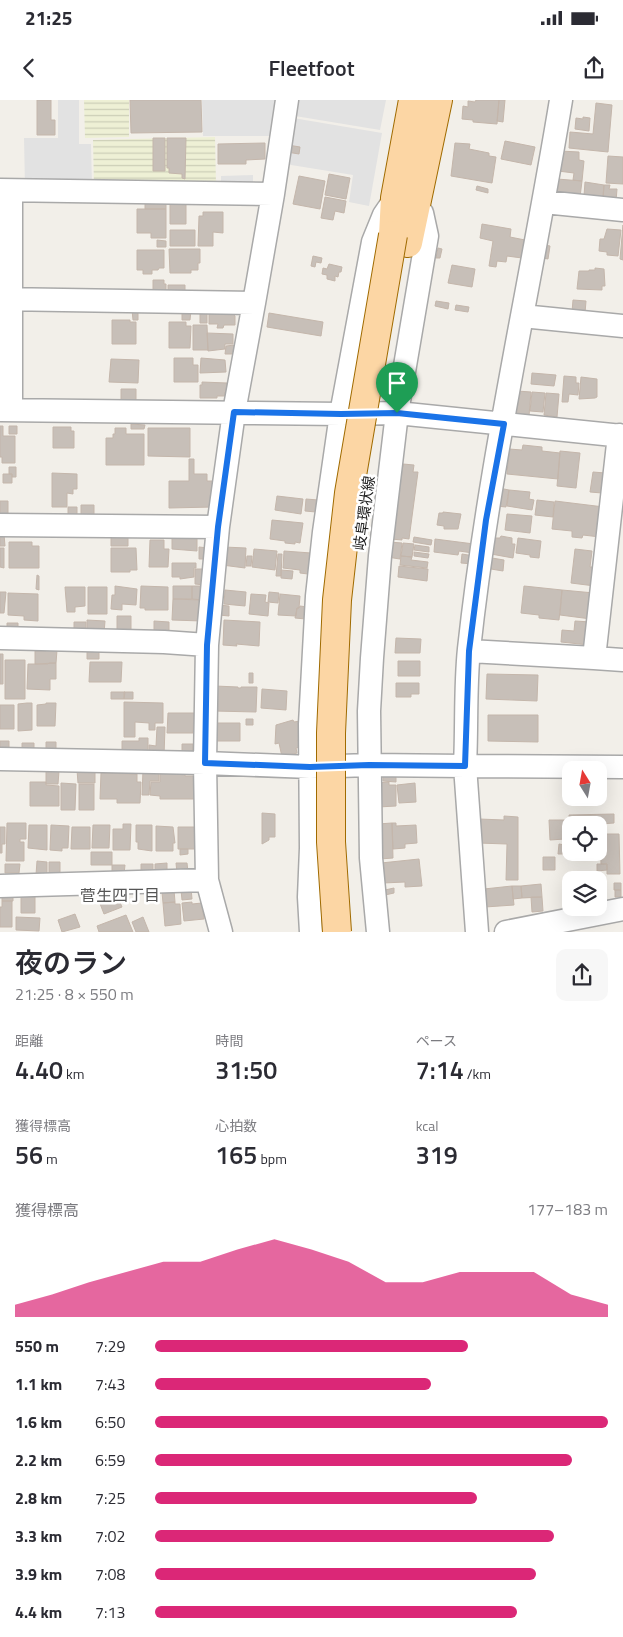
<!DOCTYPE html>
<html lang="ja">
<meta charset="utf-8">
<style>
body{margin:0;font-family:"Titillium Web","Noto Sans JP",sans-serif;background:#f7f7f7;color:#2b2b33;height:100vh;display:flex;flex-direction:column;font-size:19px;white-space:nowrap}
*{box-sizing:border-box;margin:0}
p{font-size:16px;color:#7c7c81}
.icon{flex:none;width:28px;height:28px;fill:none;stroke:currentColor;stroke-width:2;stroke-linecap:round;stroke-linejoin:round}
.map{position:relative;height:832px;overflow:hidden}
.side{display:flex;flex-direction:column;background:#fff;flex:1}
.side>*{flex:none}
.needle{width:32px;rotate:349deg}
.controls{position:absolute;left:562px;top:661px;display:grid;gap:10px}
.controls a{display:grid;place-items:center;width:45px;height:45px;border-radius:10px;background:#fff;box-shadow:0 5px 20px #0002;font-size:25px}
.pin{position:absolute;display:grid;place-items:center;width:42px;height:42px;color:#fff;margin:-51px -21px;border-radius:50% 50% 50% 0;rotate:-45deg;box-shadow:0 0 5px #0007}
.pin .icon{rotate:45deg}
.round{display:grid;place-items:center;flex:none;width:52px;height:52px;border-radius:10px;background:#f7f7f7}
.overview{display:flex;align-items:center;justify-content:space-between;height:85px;padding:0 15px}
h1{font-size:28px;font-weight:600;line-height:38px}
.stats{display:grid;grid-template-columns:repeat(3,1fr);gap:8px;height:85px;padding:5px 15px}
.stats div{display:grid;align-content:center}
.stats b{font-size:25px;font-weight:600}
.stats small{font-size:14px;font-weight:400}
.stats p{font-size:14px}
.chart{height:140px;padding:10px 15px}
.chart p{display:flex;justify-content:space-between}
.chart svg{width:100%;height:90px;margin-top:5px;fill:#db2777;opacity:.7}
ul{padding:0 15px;list-style:none;font-size:16px}
li{display:grid;grid-template-columns:80px 60px 1fr;align-items:center;height:38px}
li i{height:12px;border-radius:6px;background:#db2777}
.status{display:flex;justify-content:space-between;align-items:center;height:35px;padding:0 25px;background:#fff;direction:ltr}
.status svg{height:14px;fill:currentColor}
header{display:flex;justify-content:space-between;align-items:center;height:65px;padding:0 15px;background:#fff;font-size:22px;font-weight:600}
.map>svg:first-child{display:block}
</style>
<div class="status"><b>21:25</b><svg viewBox="0 0 49 12"><path d="M0 12V9h3v3zM5 12V6h3v6zM10 12V3h3v9zM15 12V0h3v12zM26 1h20v11H26zM47 4h2v5h-2z"/></svg></div>
<header><svg class="icon" aria-label="back" viewBox="0 0 24 24"><path d="M15 5l-7 7 7 7"/></svg>Fleetfoot<svg class="icon" aria-label="share" viewBox="0 0 24 24"><path d="M12 15V3M7 8l5-5 5 5M5 13v7h14v-7"/></svg></header>
<div class="map">
<svg width="623" height="832" viewBox="0 0 623 832">
<defs>
<pattern id="farmland-rules" width="6" height="5" patternUnits="userSpaceOnUse" patternTransform="scale(1.25)"><rect width="6" height="5" fill="#eef0d5"/><path d="M0 2.5h6" fill="none" stroke="#ccceb7"/></pattern>
</defs>
<rect width="100%" height="100%" fill="#f2efe9"/>
<path fill="url(#farmland-rules)" d="M84,0h45v37l-44,1z
M215,37l1,48 -122,2 -1,-47z"/>
<path fill="#e2e2e2" d="M58,0h21v44h12l1,42 -67,1 -1,-49h34z
M202,0h80l-6,36h-73z
M296,0h90l-6,30 -85,-14z
M293,18l89,15 -13,73 -20,-4 4,-27 -68,-11z
M253,75v12l-32,1v-12z"/>
<path fill="#c7bfb8" stroke="#c4b6ab" d="M37,0h14v20h4v15h-18z
M130,0h71l1,32 -71,1z
M476,0h23l-2,24 -24,-2v-2l-11,-1 1,-13 5,1v-6l7,1z
M499,0h6l-2,22 -6,-1z
M596,3l16,2 -4,47 -39,-4 1,-16 23,2z
M583,17l7,1 -1,13 -14,-2 1,-11 7,1z
M153,38h12v33h-12z
M167,38h19l-1,41 -3,-1v-4l-13,-1v-5h-2z
M505,41l30,6 -4,18 -30,-6z
M265,43v16l-19,1v4h-28v-20z
M455,43l15,1 -1,5 20,4v3l7,1 -4,26 -41,-7z
M288,45l12,2 -1,7 -12,-2z
M560,51l19,1v8l5,1 -2,20 -9,-1 1,-7 -16,-2z
M608,56l15,1v27l-17,-1z
M329,74l21,4 -4,21 -21,-4z
M299,76l26,5 -5,28 -27,-5z
M557,79l25,2 -2,16 -25,-2z
M585,82l19,3 -1,12 -19,-1z
M604,85h6l-1,4h8l-1,12 -13,-2z
M477,86l11,3v4l-12,-3z
M325,97l21,4 -2,12 -9,-2 -2,9 -12,-2z
M145,99h21v10h-21z
M170,103h16v21h-16z
M137,109h29v29h-15v-5h-14z
M203,112h20v21l-10,-1v14h-15l1,-30h4z
M482,124l29,5 -1,8 15,3 -3,18 -15,-2 -1,6 -9,-1 -1,6 -7,-1 4,-25 -13,-3z
M623,125v35l-3,-1z
M607,129l14,1 -3,26 -11,-1v-3l-8,-1 1,-12h4z
M170,130h25v16h-25z
M157,140l9,1v6h-9z
M545,145l5,1 -2,13 -5,-1z
M438,148l4,1 -2,9h-4z
M169,149h31v14h-2v7h-7v3h-21z
M137,150h27v18h-5l-1,2h-6v4h-9v-4h-6z
M313,156l9,2 -1,5 -5,-1 -1,5 -4,-1z
M329,164l13,3 -1,5h-2l-1,5 -3,-1v5l-8,-2v-4l-5,-1 1,-6 4,1z
M452,165l23,4 -3,18 -24,-4z
M595,168l9,1 1,17h-3v4l-25,-1 2,-18h10v-1h6z
M153,180h11v4h2v10l-13,-1z
M168,185h17v9h-17z
M573,200l13,1 -1,12 -13,-1z
M436,201l13,2 -1,6 -13,-3z
M456,205l13,2 -1,5 -13,-2z
M132,210h6v10h-5z
M182,210h9l-1,10h-8z
M209,210l22,1 4,5v9h-11l-1,3h-6l1,-4h-9z
M200,211h7v12h-7z
M269,213l54,9 -2,14 -54,-9z
M112,220h18v2h6v22h-24z
M169,222h17v4h5l-1,22h-21z
M193,225h14l1,25h-15z
M207,233l26,1v10h-8v5l-17,2z
M235,245v9h-10l1,-8z
M174,258h19v7h5v17h-24z
M201,258l24,2 1,12 -26,1z
M111,259l28,1 -1,23 -29,-1z
M532,273l24,2 -2,11 -23,-2z
M564,276l12,1v6h3l-1,12 -9,-1 -1,8h-6z
M581,277l16,2v18l-2,1 -16,1z
M202,282l25,1v9h-2v4h-8v2h-17v-13h2z
M121,289h15v13h-15z
M517,291l14,1 -2,24h-14z
M532,292l13,1 -2,19 -13,-1z
M546,293l13,1 -2,23 -13,-2z
M131,324l14,1 -1,4h-13z
M0,326h3v10h12v27h-13v-6h-2z
M9,326h8v8h-8z
M53,327h18v4h3v17h-21z
M115,328h11v6h18v31h-38v-27h7v-4h2z
M148,328h42v29l-42,-1z
M523,345l19,2v4l18,2 -2,26 -51,-5 2,-25 13,1z
M560,351l20,2 -4,35 -19,-2z
M189,359h5v15h13v7h6v26l-44,1v-27h20z
M403,364l11,1 -1,7h5l-9,67 -7,-1v2l-11,-1 10,-72h2z
M9,367h7v10h-4v-3h-3z
M593,372l12,1 -3,20 -12,-1z
M52,373l25,1v15h-4v5l-6,-1v14h-15z
M3,374h9v9h-9z
M499,388l10,2 -3,17 -10,-1z
M509,390l21,2 -1,7 5,1 -2,10 -25,-4z
M277,396l26,3 -2,15 -26,-4z
M306,399l12,1 -2,12 -11,-1z
M537,400l17,2 -1,15 -18,-2z
M0,401h8v15h-8z
M555,401l49,6 -4,30 -17,-2 -1,3 -10,-1v-6l-20,-2z
M81,405h13v13h-13z
M68,407h9v10h-9z
M443,412l18,2 -3,15h-14v-3l-7,-1 2,-12h4z
M507,414l25,2 -2,17 -25,-3z
M272,420l31,3 -3,20 -5,-1v2l-10,-1v-2l-15,-2z
M0,434h4l1,12h-5z
M111,434l17,1v11h-17z
M501,436l11,2v6h3l-2,14 -22,-4 3,-16h6z
M172,437h25v14l-25,-2z
M414,437l18,3 -1,5 -18,-3z
M518,438l23,3 -2,17 -9,-1v-2l-14,-2z
M435,439l39,5 -1,9 -14,-2 -1,4 -24,-3z
M150,440h14v9h5l-1,18h-19z
M9,442h23v4h7v22h-30z
M389,442l13,1 -2,16 -13,-2z
M403,443l11,1 -2,13 -11,-1z
M415,445l14,2v5l-15,-2z
M199,447l9,1 -1,11h-8z
M224,447l22,1 -1,20 -23,-3z
M0,448h4v20l-4,-1z
M111,448h25l1,22h-7v2h-19z
M254,449l23,2 -2,19 -23,-3z
M575,449l17,2 -2,16h7l-2,19 -24,-3z
M284,451l27,2 -3,21 -8,-1v-3l-17,-2z
M414,452l15,2 -1,4 -14,-2z
M278,454h4l-1,22h-5z
M462,454l12,2 -1,8 -12,-1z
M247,456h5l-1,10h-5z
M401,456l11,1 -1,3 17,2 -1,6 -27,-3z
M492,458l12,2 -1,11 -12,-2z
M172,463h24v5h-2v9l-14,2v-2h-8z
M399,466l29,3 -1,12 -29,-4z
M195,469h10v16l-10,-1z
M281,470l12,1 -1,8 -11,-1z
M37,475l2,1v14l-3,-1z
M115,486l22,3 -1,16 -14,-1v6l-11,-1 1,-14h3z
M141,486l27,1v23h-23v-2h-5z
M173,486h19v13h-19z
M192,486h11v14l-11,-1z
M524,486l38,4 -3,30 -20,-2v-3l-18,-2z
M65,487h20v19l-10,1v5h-8z
M88,487h19v27h-19z
M225,490l21,2 -1,14 -21,-2z
M562,490l32,3 -3,26 -31,-4z
M0,492h6l-2,21h-4z
M269,492l10,1 -1,10 -10,-1z
M8,493l30,1v27l-14,-1v-4l-16,-1z
M251,494l15,1 -1,7 4,1 -1,13 -19,-2z
M280,494l20,2 -1,12h-2l-1,8 -18,-1z
M173,499l29,1v21l-30,-1z
M219,505l10,1v10l-10,-1z
M300,506l7,1 -1,12 -11,-1 2,-10h2z
M117,516h14v14h-14z
M87,520l18,1 -1,12h-17z
M224,520l36,2 -1,24 -23,-2 1,2 -14,-1z
M154,521l15,1v11h-15z
M575,521l16,1 -2,23 -28,-3 1,-12 12,1z
M74,522h12v11h-12z
M7,523h11v10h-11z
M396,538l25,1 -1,14h-25z
M87,548h12v11h-12z
M46,550h11l-1,13 -21,1v-13h11z
M0,554h3v30h-3z
M5,560h20v39h-20z
M398,561h22v15h-22z
M90,562h32l-1,20h-32z
M49,563h7v16h-6v11l-23,-1 1,-25h20z
M249,573h4v10h-4z
M487,574l51,1 -1,26 -51,-2z
M396,583h23v11h-8v3h-15z
M215,586l23,1v1h3v-1h16l-1,25 -42,-1z
M262,589l25,2 -1,19 -25,-2z
M111,592h14l-1,7h-13z
M124,592h9v7h-9z
M124,602l39,1v20h-8v7h-6v-7l-14,-1v15h-11z
M27,603h5v27l-14,1v-27z
M46,603h10l-1,23h-18v-21l9,-1z
M0,605h14v24h-14z
M168,613h26l-1,20h-26z
M488,615h50v27l-50,-1z
M246,619h7v6h-7z
M293,620l1,2 6,-1v18l-2,1 2,7 -4,1 1,5 -15,4 -3,-14 -4,1 1,-19z
M216,623h24v18h-24z
M157,627h8l-1,29h-15v-11l7,1z
M139,638h9v18l-26,-1v-14h17z
M0,641h9v12h-9z
M46,642h10v11h-10z
M22,643h12v10h-12z
M182,644h11v12l-11,-1z
M77,670h18v13h-17z
M143,670l16,1v10h-9l-1,14h-7z
M160,670h25v6h10l-1,23h-34v-3l-10,-1 1,-13h9z
M46,671h13l-1,13h-12z
M383,672l13,1v9l-13,-1z
M101,673l36,1v8h4l-1,21h-23v-4h-17z
M30,682h16v3l13,1v20h-29z
M389,682v3h7v21l-18,1 -1,-24z
M61,683l15,1 -1,26h-14z
M415,683l1,19 -17,1 -2,-18z
M79,684h15v26h-15z
M262,713l13,1v23h-6v3l-7,4z
M614,714v9l-14,1v18h-1v-17h-28v14h-1l-1,-24z
M504,716l14,1v63h-12l1,-36 -29,-1 1,-24 25,1z
M549,720h16v19l-15,1z
M7,723h19v16h-6v3h4v19h-18z
M392,723h4v3l20,-1 1,18 -12,1v4l-12,1z
M392,723l1,35 -13,1 -2,-35z
M123,724h8l-1,26h-17v-21h10z
M29,725h18v25l-19,-2z
M51,725l18,1 -1,22h-6v3l-12,-1z
M93,725h17l-1,23h-17z
M136,725h16v26l-14,-2v-7h-2z
M156,726l17,1 2,16h-2v8h-17z
M0,727h5v17h-3v9h-2z
M72,727h18v22h-19z
M178,727h18v22h-18z
M600,734h19l1,40h-13v-10h-6z
M559,744l6,1 -2,9h-5z
M180,749h8v5l-8,1z
M91,752h21v13h-21z
M543,757h12v13h-12z
M419,759l3,27 -17,1v-5l-22,1 -2,-20z
M37,761l10,1v13h-11z
M49,762h11v13h-11z
M167,763v10h-12v-9z
M176,763h11l1,9 -11,1z
M5,764h15l-1,9h-14z
M141,764h12v9h-12z
M597,764h10v6l-10,1z
M112,765h13l-1,9h-12z
M614,783h7v7h-7z
M541,784l1,13 -20,1 -1,-12z
M512,786h9l1,12 -9,1z
M512,786l2,19 -29,2 -1,-18z
M191,788l1,11 -10,1 -1,-10z
M394,788v5l-9,2v-5z
M2,790h11v11h-11z
M174,790l1,12 -12,1 -1,-11z
M615,790h6v7h-6z
M21,791h14v22h-14z
M116,793l6,14 -18,7 -5,-13z
M531,797h11l1,14 -11,1z
M2,801h10v26h-12v-20h2z
M175,802v2h5l1,20 -16,2 -2,-23z
M192,802v2l10,-1 2,16 -20,2 -2,-18z
M75,814l5,13 -18,5 -4,-12z
M126,815l7,17h-34l-2,-6z
M16,817l24,1 -1,13 -23,-1z
M143,817l6,15h-13l-4,-10z"/>
<g fill="none" stroke-linecap="round" stroke-linejoin="round">
<g stroke="#a9a9a9" stroke-width="25">
<path id="minor" d="M561,0c-30,183 -72,364 -92,549 -4,38 -2,78 -4,117l158,1
M0,90l273,4
M544,102l79,8
M0,199l254,4 19,-109 14,-94
M522,216l101,10
M0,310l341,4 56,-1 226,23
M11,310v-219
M619,335l-25,223 29,2
M0,425l218,2 -11,118 -2,118 105,4 59,-2 96,1 12,166
M218,427l16,-115 20,-109
M0,538l164,4 43,3
M469,551l125,7
M0,659l205,4 2,117 14,52
M0,786l207,-6
M311,832l-2,-35 2,-49 -1,-124 7,-128 7,-64 17,-118 32,-172 11,-27 11,-16
M378,832l-7,-74 -2,-147 3,-53 8,-102 17,-143 30,-177 -5,-23 -6,-5
M506,832l117,-23"/>
</g>
<g stroke="#a06b00" stroke-width="30">
<path id="major" d="M393,135l2,-37 18,-98
M408,143l30,-143"/>
</g>
<use href="#minor" stroke="#fff" stroke-width="22"/>
<use href="#major" stroke="#fcd6a4" stroke-width="28"/>
<g stroke="#a06b00" stroke-width="30" stroke-linecap="butt">
<path id="major-bridge" d="M337,832l-6,-90v-109l6,-133 12,-107 44,-258"/>
</g>
<use href="#major-bridge" stroke="#fcd6a4" stroke-width="28"/>
</g>
<g fill="none" stroke-linecap="round" stroke-linejoin="round">
<g stroke="#fff" stroke-width="10">
<path id="route" d="M234,312l107,2 56,-1 107,11 -18,96 -17,131 -4,115 -96,-1 -59,2 -105,-4 2,-118 11,-118z"/>
</g>
<use href="#route" stroke="#1a73e8" stroke-width="6"/>
</g>
<g text-anchor="middle" dominant-baseline="central" stroke-width="5" stroke-linejoin="round" paint-order="stroke">
<g font-size="15" fill="#222" stroke="#fff">
<text transform="translate(364 413) rotate(-82)">岐阜環状線</text>
</g>
<g font-size="16" fill="#555" stroke="#fff">
<text x="120" y="795">菅生四丁目</text>
</g>
</g>
</svg>
<div class="controls">
<a><svg class="needle" viewBox="-14 -14 28 28"><path d="M0-13l5 13h-10z" fill="#e53935"/><path d="M0 13l5-13h-10z" fill="#7c7c81"/></svg></a>
<a><svg class="icon" aria-label="locate" viewBox="0 0 24 24"><circle cx="12" cy="12" r="6"/><path d="M12 2v4M12 18v4M2 12h4M18 12h4"/></svg></a>
<a><svg class="icon" aria-label="layers" viewBox="0 0 24 24"><path d="M12 4l9 5-9 5-9-5zM3 14l9 5 9-5"/></svg></a>
</div>
<div class="pin" style="left:397px;top:313px;background:#1e9e55"><svg class="icon" aria-label="arrive" viewBox="0 0 24 24"><path d="M6 21V4h12l-3 4 3 4H6"/></svg></div>
</div>
<section class="side">
<div class="overview"><div><h1>夜のラン</h1><p>21:25 · 8 × 550 m</p></div><a class="round"><svg class="icon" aria-label="share" viewBox="0 0 24 24"><path d="M12 15V3M7 8l5-5 5 5M5 13v7h14v-7"/></svg></a></div>
<div class="stats">
<div><p>距離</p><b>4.40<small> km</small></b></div>
<div><p>時間</p><b>31:50</b></div>
<div><p>ペース</p><b>7:14<small> /km</small></b></div>
</div>
<div class="stats">
<div><p>獲得標高</p><b>56<small> m</small></b></div>
<div><p>心拍数</p><b>165<small> bpm</small></b></div>
<div><p>kcal</p><b>319</b></div>
</div>
<div class="chart"><p><span>獲得標高</span>177–183 m</p>
<svg viewBox="0 0 160 44" preserveAspectRatio="none"><path d="M0 44V38L10 33L20 27L30 22L40 17L50 17L60 11L70 6L80 11L90 17L100 27L110 27L120 22L130 22L140 22L150 33L160 38V44z"/></svg>
</div>
<ul>
<li><b>550 m</b>7:29<i style="width:69%"></i></li>
<li><b>1.1 km</b>7:43<i style="width:61%"></i></li>
<li><b>1.6 km</b>6:50<i style="width:100%"></i></li>
<li><b>2.2 km</b>6:59<i style="width:92%"></i></li>
<li><b>2.8 km</b>7:25<i style="width:71%"></i></li>
<li><b>3.3 km</b>7:02<i style="width:88%"></i></li>
<li><b>3.9 km</b>7:08<i style="width:84%"></i></li>
<li><b>4.4 km</b>7:13<i style="width:80%"></i></li>
</ul>
</section>
